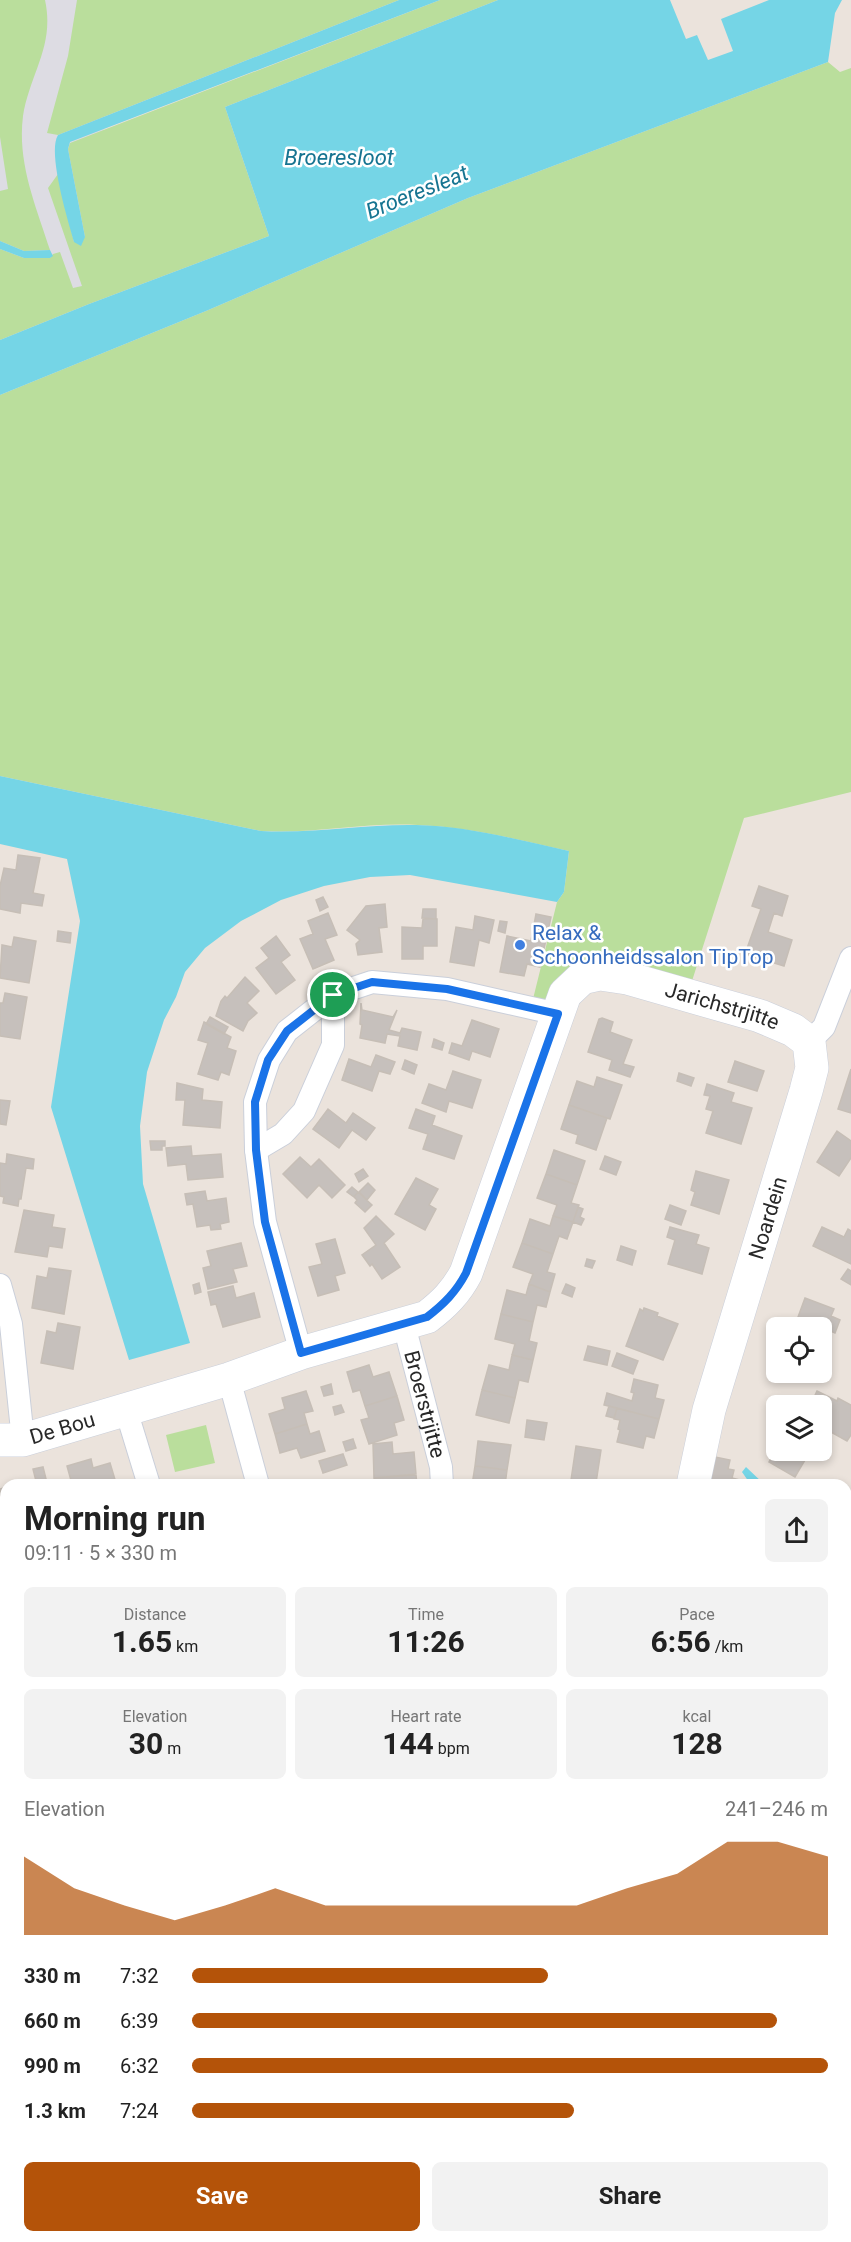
<!DOCTYPE html>
<meta charset="utf-8">
<style>
body{margin:0;font-family:Roboto,sans-serif;background:#f2f2f2;color:#222;height:100vh;display:flex;flex-direction:column;font-size:22px;white-space:nowrap}
*{box-sizing:border-box;margin:0}
p{font-size:20px;color:#767676}
.icon{flex:none;width:33px;height:33px;fill:none;stroke:currentColor;stroke-width:2;stroke-linecap:round;stroke-linejoin:round}
.map{position:relative;flex:1;overflow:hidden}
.drawer{position:absolute;left:0px;top:1479px;width:852px;height:764px;display:flex;flex-direction:column;background:#fff;border-radius:18px 18px 0 0;box-shadow:0 3px 9px #0003}
.drawer>*{flex:none}
.fabs{position:absolute;left:766px;top:1317px;display:grid;gap:12px}
.fabs a{display:grid;place-items:center;width:66px;height:66px;border-radius:9px;background:#fff;box-shadow:0 3px 9px #0003;font-size:30px}
.pin{position:absolute;display:grid;place-items:center;width:51px;height:51px;color:#fff;margin:-26px;border:3px solid #fff;border-radius:50%;box-shadow:0 2px 6px #0007}
.round{display:grid;place-items:center;flex:none;width:63px;height:63px;border-radius:9px;background:#f2f2f2}
.head{display:flex;align-items:center;justify-content:space-between;height:102px;padding:0 24px}
h1{font-size:33px;font-weight:700;line-height:45px}
.stats{display:grid;grid-template-columns:repeat(3,1fr);gap:9px;height:102px;padding:6px 24px}
.stats div{display:grid;align-content:center;border-radius:9px;background:#f2f2f2;text-align:center}
.stats b{font-size:30px;font-weight:700}
.stats small{font-size:16px;font-weight:400}
.stats p{font-size:16px}
.chart{height:168px;padding:12px 24px}
.chart p{display:flex;justify-content:space-between}
.chart svg{width:100%;height:108px;margin-top:6px;fill:#b45309;opacity:.7}
.action{display:flex;gap:12px;margin-top:auto;padding:12px 24px}
.action a{flex:1;height:69px;border-radius:9px;background:#b45309;color:#fff;font-size:24px;font-weight:700;line-height:69px;text-align:center}
.action a+a{background:#f2f2f2;color:#222}
ul{padding:0 24px;list-style:none;font-size:20px}
li{display:grid;grid-template-columns:96px 72px 1fr;align-items:center;height:45px}
li i{height:15px;border-radius:8px;background:#b45309}
.map>svg:first-child{display:block}
</style>
<div class="map">
<svg width="851" height="2242" viewBox="0 0 851 2242">
<rect width="100%" height="100%" fill="#ebe3dc"/>
<path fill="#dddce3" d="M0,0h103l2,277 -35,17 -70,-21z"/>
<path fill="#bade9c" d="M0,0h45c10,46 -15,73 -22,116 -6,47 13,90 27,134l-26,1 -24,-10v-50l8,-2 -8,-52z
M77,0h322l-341,135 -11,-2 21,-77z
M440,0h58l-273,107 44,129 -180,68 -89,36v-91l24,9h26l3,-4 7,-2 13,36 9,-2 -34,-98 10,-14 16,68 11,-5 -17,-88 2,-6z
M828,62l12,10 11,-4v724l-107,26 -52,163 -71,-21 -14,-2 -14,2 -47,39h-13l24,-97 7,-10 5,-41c-49,-11 -100,-24 -151,-26 -52,-3 -104,9 -157,6l-261,-55v-381l206,-84 262,-113z
M206,1425l9,38 -40,9 -9,-37z
M478,2236l3,6h-117l-2,-5z"/>
<path fill="#75d5e6" d="M399,0h41l-370,142 -2,7 17,88 -4,9 -7,-4c-6,-21 -27,-90 -16,-107z
M498,0h172l16,39 11,-4 11,25 25,-9 -12,-32 48,-19h73l-7,13 -7,49 -360,136 -262,113 -206,84v-55l89,-36 180,-68 -44,-129z
M0,241l24,10 26,-1 3,6 -3,2h-26l-24,-9z
M0,776l261,55c52,3 103,-7 155,-6 52,1 103,15 153,26l-5,41 -7,10 -147,-27 -40,2 -46,9 -43,14 -40,21 -36,27 -20,24 -9,25 -12,23 -17,52 -7,54 3,58 47,159 -61,17 -78,-253 29,-186 -13,-62 -67,-15z
M746,1467l19,18h-14l-9,-13z
M846,1516h5v80l-2,-37 -3,-1z
M107,2237v-1l85,1 -19,5h-65z"/>
<path fill="#c6c0bc" stroke="#c6beb6" stroke-width="1.5" d="M18,855l22,3 -7,35 11,2 -2,11 -21,-3 -1,10 -20,-4v-23l4,-18 12,2z
M759,886l29,10 -6,20 -8,-3 -6,19 24,8 -8,26 -39,-12 16,-45 -9,-3z
M323,897l5,10 -8,4 -4,-11z
M385,904l2,23 -8,1 3,24 -24,3 -2,-11 4,-4 -13,-10 19,-24z
M423,909h13v10l-14,-1z
M328,913l9,22 -12,4 9,21 -21,9 -13,-30 13,-5 -5,-13z
M536,914l15,3 -11,50 -13,-3 -3,12 -24,-4 7,-36 24,5z
M475,916l19,4 -5,23 -10,-3 -5,26 -24,-4 6,-35 17,3z
M423,919h14v27h-14v13h-21v-32l20,1z
M500,921l7,1 -2,11 -7,-2z
M58,931l13,2 -1,10 -13,-2z
M276,936l14,19 -9,7 14,18 -19,14 -20,-26 13,-10 -8,-10z
M14,937l22,4 -7,42 -29,-5 2,-33 10,2z
M245,977l14,14 -12,12 10,10 -9,8 -5,10 -27,-15 5,-15 4,-5 2,2z
M5,993l22,4 -7,42 -20,-3v-33h3z
M361,1003l1,7 31,7 4,-7 -8,20 11,3 2,-5 19,4 -4,18 -19,-4 2,-10 -13,-2 -2,9 -25,-5 2,-13 -2,-1z
M210,1017l18,10 -4,7 -18,-10z
M602,1018l11,4 -3,10 22,8 -9,24 11,3 -4,10 -21,-7 3,-10 -24,-8 11,-33z
M472,1020l27,9 -9,28 -18,-6 -3,9 -20,-7 3,-10 10,3z
M204,1022l27,15 -4,11 9,3 -7,24 -8,-3 -3,8 -20,-6 10,-31 -10,-3z
M434,1039l10,4 -2,7 -10,-3z
M376,1055l19,7 -5,12 -11,-3 -7,20 -30,-11 7,-21 22,8z
M405,1060l12,5 -3,9 -12,-5z
M735,1061l29,10 -7,20 -29,-9z
M851,1069v44l-13,-4z
M453,1071l28,9 -9,28 -23,-7 -3,11 -24,-9 7,-19 17,6z
M679,1073l15,5 -3,8 -14,-5z
M597,1077l25,8 -12,34 -41,-14 8,-24 17,6z
M177,1083l26,6 -1,11 20,2 -2,26 -37,-3 2,-25h-9z
M707,1084l27,9 -3,9 21,6 -11,36 -35,-11 7,-22 -7,-2 4,-13 -6,-1z
M0,1100l10,1 -4,24 -6,-1z
M569,1105l38,13 -11,32 -20,-7 2,-8 -17,-6z
M328,1109l18,14 7,-10 22,15 -9,12 -14,-10 -13,18 -26,-19z
M416,1109l19,7 -3,9 30,11 -8,23 -31,-10 5,-15 -19,-6z
M837,1131l14,10v17l-12,18 -22,-14z
M150,1141h15v5h-3v4h-11z
M191,1146l1,10 29,-2 2,23 -35,3 -2,-16 -18,2 -2,-18z
M554,1150l31,11 -8,24 -31,-11z
M7,1154l27,5 -1,10 -7,-1 -5,31h-2l-1,7 -15,-3 1,-6 -4,-1v-33l6,1z
M605,1156l16,6 -5,13 -16,-6z
M300,1157l11,10 8,-8 26,26 -13,13 -13,-13 -12,13 -24,-24z
M363,1169l5,7 -9,6 -4,-8z
M696,1171l33,9 -10,34 -28,-9 4,-13 -4,-2z
M546,1174l31,11 -6,18 8,2 -6,17 -20,-6 4,-11 -20,-7z
M416,1178l22,11 -9,16 7,4 -11,21 -30,-16z
M368,1183l7,7 -8,10 -8,-8z
M352,1187l6,5 -4,5 -7,-5z
M205,1191l2,10 19,-3 3,24 -9,2 1,5 -10,1 -1,-5 -13,2 -4,-23 -6,1 -2,-11z
M358,1192l14,13 -7,7 -10,-9 2,-3 -3,-3z
M670,1205l16,6 -5,14 -16,-6z
M578,1207l5,2 -3,8 4,2 -3,6 -8,-3z
M24,1210l30,5 -2,12 13,2 -3,19 -13,-2 -2,11 -32,-5z
M376,1216l18,18 -10,9 16,24 -18,12 -10,-15 -2,2 -8,-11 14,-10 -12,-17z
M553,1216l20,6 -6,17 -8,-3 -6,18 -31,-11 8,-24 20,7z
M670,1227l29,8 -3,9 13,4 -7,26 -34,-10 7,-24 -8,-3z
M822,1227l22,10 4,-8 3,2v33l-38,-18z
M335,1239l10,34 -10,3 4,14 -21,6 -9,-29 13,-3 -6,-20z
M241,1243l6,23 -14,3 4,13 -29,7 -5,-21 8,-2 -4,-15z
M522,1243l31,11 -6,18 8,2 -5,18 -21,-8 4,-10 -20,-7z
M621,1246l15,5 -4,14 -15,-5z
M587,1259l8,2 -3,7 -7,-2z
M49,1268l22,3 -7,43 -32,-6 5,-32 10,2z
M848,1269l3,2v14l-10,-6z
M199,1283l2,9 -6,2 -2,-9z
M529,1284l21,8 -4,15 -9,-2 -4,17 -32,-8 6,-24 19,5z
M566,1284l9,4 -3,9 -10,-4z
M233,1286l3,12 18,-5 6,24 -37,10 -7,-23 -5,1 -3,-13z
M805,1298l29,11 -3,7 9,4 -5,13 -9,-4 -4,10v-11h-28z
M644,1308l14,5 -1,3 21,8 -15,36 -37,-14 14,-37 3,2z
M501,1314l32,8 -4,19 8,2 -4,17 -21,-5 3,-11 -20,-5z
M58,1323l22,4 -7,42 -32,-6 6,-32 9,2z
M588,1346l22,5 -3,14 -23,-5z
M617,1353l21,8 -5,13 -21,-8z
M512,1355l21,5 -5,22 -9,-2 -4,18 -33,-8 7,-25 20,5z
M369,1365l4,12 16,-5 8,24 -32,10 -5,-16 -7,2 -6,-20z
M634,1379l24,6 -3,13 9,2 -5,19 -55,-14 3,-12 25,8 2,-8 -3,-1z
M331,1384l2,10 -9,2 -3,-9z
M482,1390l33,8 -6,25 -33,-8z
M306,1391l7,20 -9,2 3,11 -32,10 -6,-20 16,-5 -3,-11z
M817,1391l20,10 1,-3 13,7v30l-4,6 -25,-14v-21h-12z
M397,1396l7,24 -10,3 3,12 -28,9 -8,-24 8,-2 -4,-12z
M341,1405l3,7 -9,3 -2,-8z
M609,1406l8,2 -3,10 -8,-2z
M617,1408l42,11 -5,19 -8,-2 -3,12 -26,-6 3,-12 -2,-1 2,-9 -6,-1z
M527,1420l20,3 -3,17 -19,-3z
M307,1424l3,10 9,-3 6,20 -24,7 -4,-10 -17,5 -5,-19z
M353,1439l3,9 -10,3 -3,-9z
M478,1441l33,4 -4,25 -32,-4z
M392,1442l1,12 21,-2 2,22 -42,4 -1,-34z
M576,1446l25,4 -5,33 -25,-3z
M777,1448v2h29l-4,8 3,2 -10,17 -26,-15z
M343,1454l4,11 -24,8 -4,-12z
M715,1457l15,3 -2,9 6,1 -2,8 8,2 -1,5h-30z
M91,1459l2,9 17,-5 6,20 -8,2h-26l-2,-4 -8,3 -5,-18z
M475,1466l32,4 -2,15h-33z
M43,1467l4,16 -10,2 -4,-16z
M416,1475l1,10h-42l-1,-7z
M312,1480v5h-26v-3z
M6,1487v24l-6,2v-24z
M6,1541v18l-4,-16z
M851,1633v16h-5v-15z
M0,1694h2l4,12v5l-6,2z
M2,1726l4,13v19l-6,1v-32z
M6,1772v32l-6,2v-32z
M846,1774l5,1v11l-5,1z
M6,1804v22l-6,2v-22z
M851,1825v37l-5,1v-37z
M851,1886v25l-5,1v-25z
M846,1931h5v34l-5,-26z
M851,1997v21l-5,1v-21z
M6,1998v22l-5,1 -1,-21z
M6,2122v28l-1,-5 -5,2v-23z
M846,2162l5,1v40h-5z
M851,2206v36h-34l-1,-6h30v-29z
M537,2236h30l1,6h-29z
M589,2236h11l1,6h-11z
M667,2236h24v6h-24z
M691,2236h19v6h-19z
M766,2236h42l2,6h-44z
M338,2237l2,5h-17z"/>
<g fill="none" stroke-linecap="round" stroke-linejoin="round">
<g stroke="#cacfda" stroke-width="24">
<g id="street">
<path d="M809,1042l15,-15 27,-69"/>
<path d="M256,1150l27,-16 21,-23 29,-66v-50"/>
<path d="M0,1285l11,39 12,116"/>
<path id="s1" d="M404,1325l37,142 1,18"/>
<path d="M301,1353l-36,-131 -9,-72 -1,-48 14,-42 18,-29 46,-36 39,-13 75,7 111,25"/>
<path d="M229,1379l29,106"/>
<path d="M126,1410l23,75"/>
<path d="M0,1610l6,10"/>
<path d="M0,2081l6,-2"/>
<path d="M60,2236l2,6"/>
</g>
</g>
<g stroke="#cacfda" stroke-width="34">
<g id="secondary">
<path id="s2" d="M0,1440h23l206,-61 72,-26 126,-36c17,-13 29,-25 39,-44l99,-279 17,-16 18,-4 27,4 133,38 33,14 16,12 3,26 -6,23 -97,319 -16,75"/>
<path d="M646,2242l1,-6"/>
</g>
</g>
<use href="#street" stroke="#fff" stroke-width="22"/>
<use href="#secondary" stroke="#fff" stroke-width="33"/>
</g>
<g fill="none" stroke-linecap="round" stroke-linejoin="round">
<g stroke="#fff" stroke-width="12">
<path id="route" d="M372,982l75,7 111,25 -92,259c-10,19 -22,31 -39,44l-126,36 -36,-131 -9,-72 -1,-48 13,-42 19,-29 46,-36z"/>
</g>
<use href="#route" stroke="#1a73e8" stroke-width="8"/>
</g>
<circle fill="#3f7fe0" stroke="#fff" stroke-width="2" cx="520" cy="945" r="6"/>
<g text-anchor="middle" dominant-baseline="central" stroke-width="5" stroke-linejoin="round" paint-order="stroke">
<g font-size="21" fill="#366cbe" stroke="#fff" text-anchor="start">
<text x="532" y="933">Relax &amp;<tspan x="532" dy="24">Schoonheidssalon TipTop</tspan></text>
</g>
<g font-size="21" fill="#292929" stroke="#fff">
<text stroke="none"><textPath href="#s2" startOffset="969">Jarichstrjitte</textPath></text>
<text transform="translate(768 1218) rotate(-73)">Noardein</text>
<text stroke="none"><textPath href="#s1" startOffset="82">Broerstrjitte</textPath></text>
<text stroke="none"><textPath href="#s2" startOffset="64">De Bou</textPath></text>
</g>
<g font-size="22" font-style="italic" fill="#167491" stroke="#fff">
<text x="339" y="157">Broeresloot</text>
<text transform="translate(417 192) rotate(-22)">Broeresleat</text>
</g>
</g>
</svg>
<div class="fabs">
<a><svg class="icon" aria-label="locate" viewBox="0 0 24 24"><circle cx="12" cy="12" r="6"/><path d="M12 2v4M12 18v4M2 12h4M18 12h4"/></svg></a>
<a><svg class="icon" aria-label="layers" viewBox="0 0 24 24"><path d="M12 4l9 5-9 5-9-5zM3 14l9 5 9-5"/></svg></a>
</div>
<div class="pin" style="left:333px;top:995px;background:#1e9e55"><svg class="icon" aria-label="arrive" viewBox="0 0 24 24"><path d="M6 21V4h12l-3 4 3 4H6"/></svg></div>
<section class="drawer">
<div class="head"><div><h1>Morning run</h1><p>09:11 · 5 × 330 m</p></div><a class="round"><svg class="icon" aria-label="share" viewBox="0 0 24 24"><path d="M12 15V3M7 8l5-5 5 5M5 13v7h14v-7"/></svg></a></div>
<div class="stats">
<div><p>Distance</p><b>1.65<small> km</small></b></div>
<div><p>Time</p><b>11:26</b></div>
<div><p>Pace</p><b>6:56<small> /km</small></b></div>
</div>
<div class="stats">
<div><p>Elevation</p><b>30<small> m</small></b></div>
<div><p>Heart rate</p><b>144<small> bpm</small></b></div>
<div><p>kcal</p><b>128</b></div>
</div>
<div class="chart"><p><span>Elevation</span>241–246 m</p>
<svg viewBox="0 0 160 44" preserveAspectRatio="none"><path d="M0 44V12L10 25L20 32L30 38L40 32L50 25L60 32L70 32L80 32L90 32L100 32L110 32L120 25L130 19L140 6L150 6L160 12V44z"/></svg>
</div>
<ul>
<li><b>330 m</b>7:32<i style="width:56%"></i></li>
<li><b>660 m</b>6:39<i style="width:92%"></i></li>
<li><b>990 m</b>6:32<i style="width:100%"></i></li>
<li><b>1.3 km</b>7:24<i style="width:60%"></i></li>
</ul>
<div class="action"><a>Save</a><a>Share</a></div>
</section>
</div>
